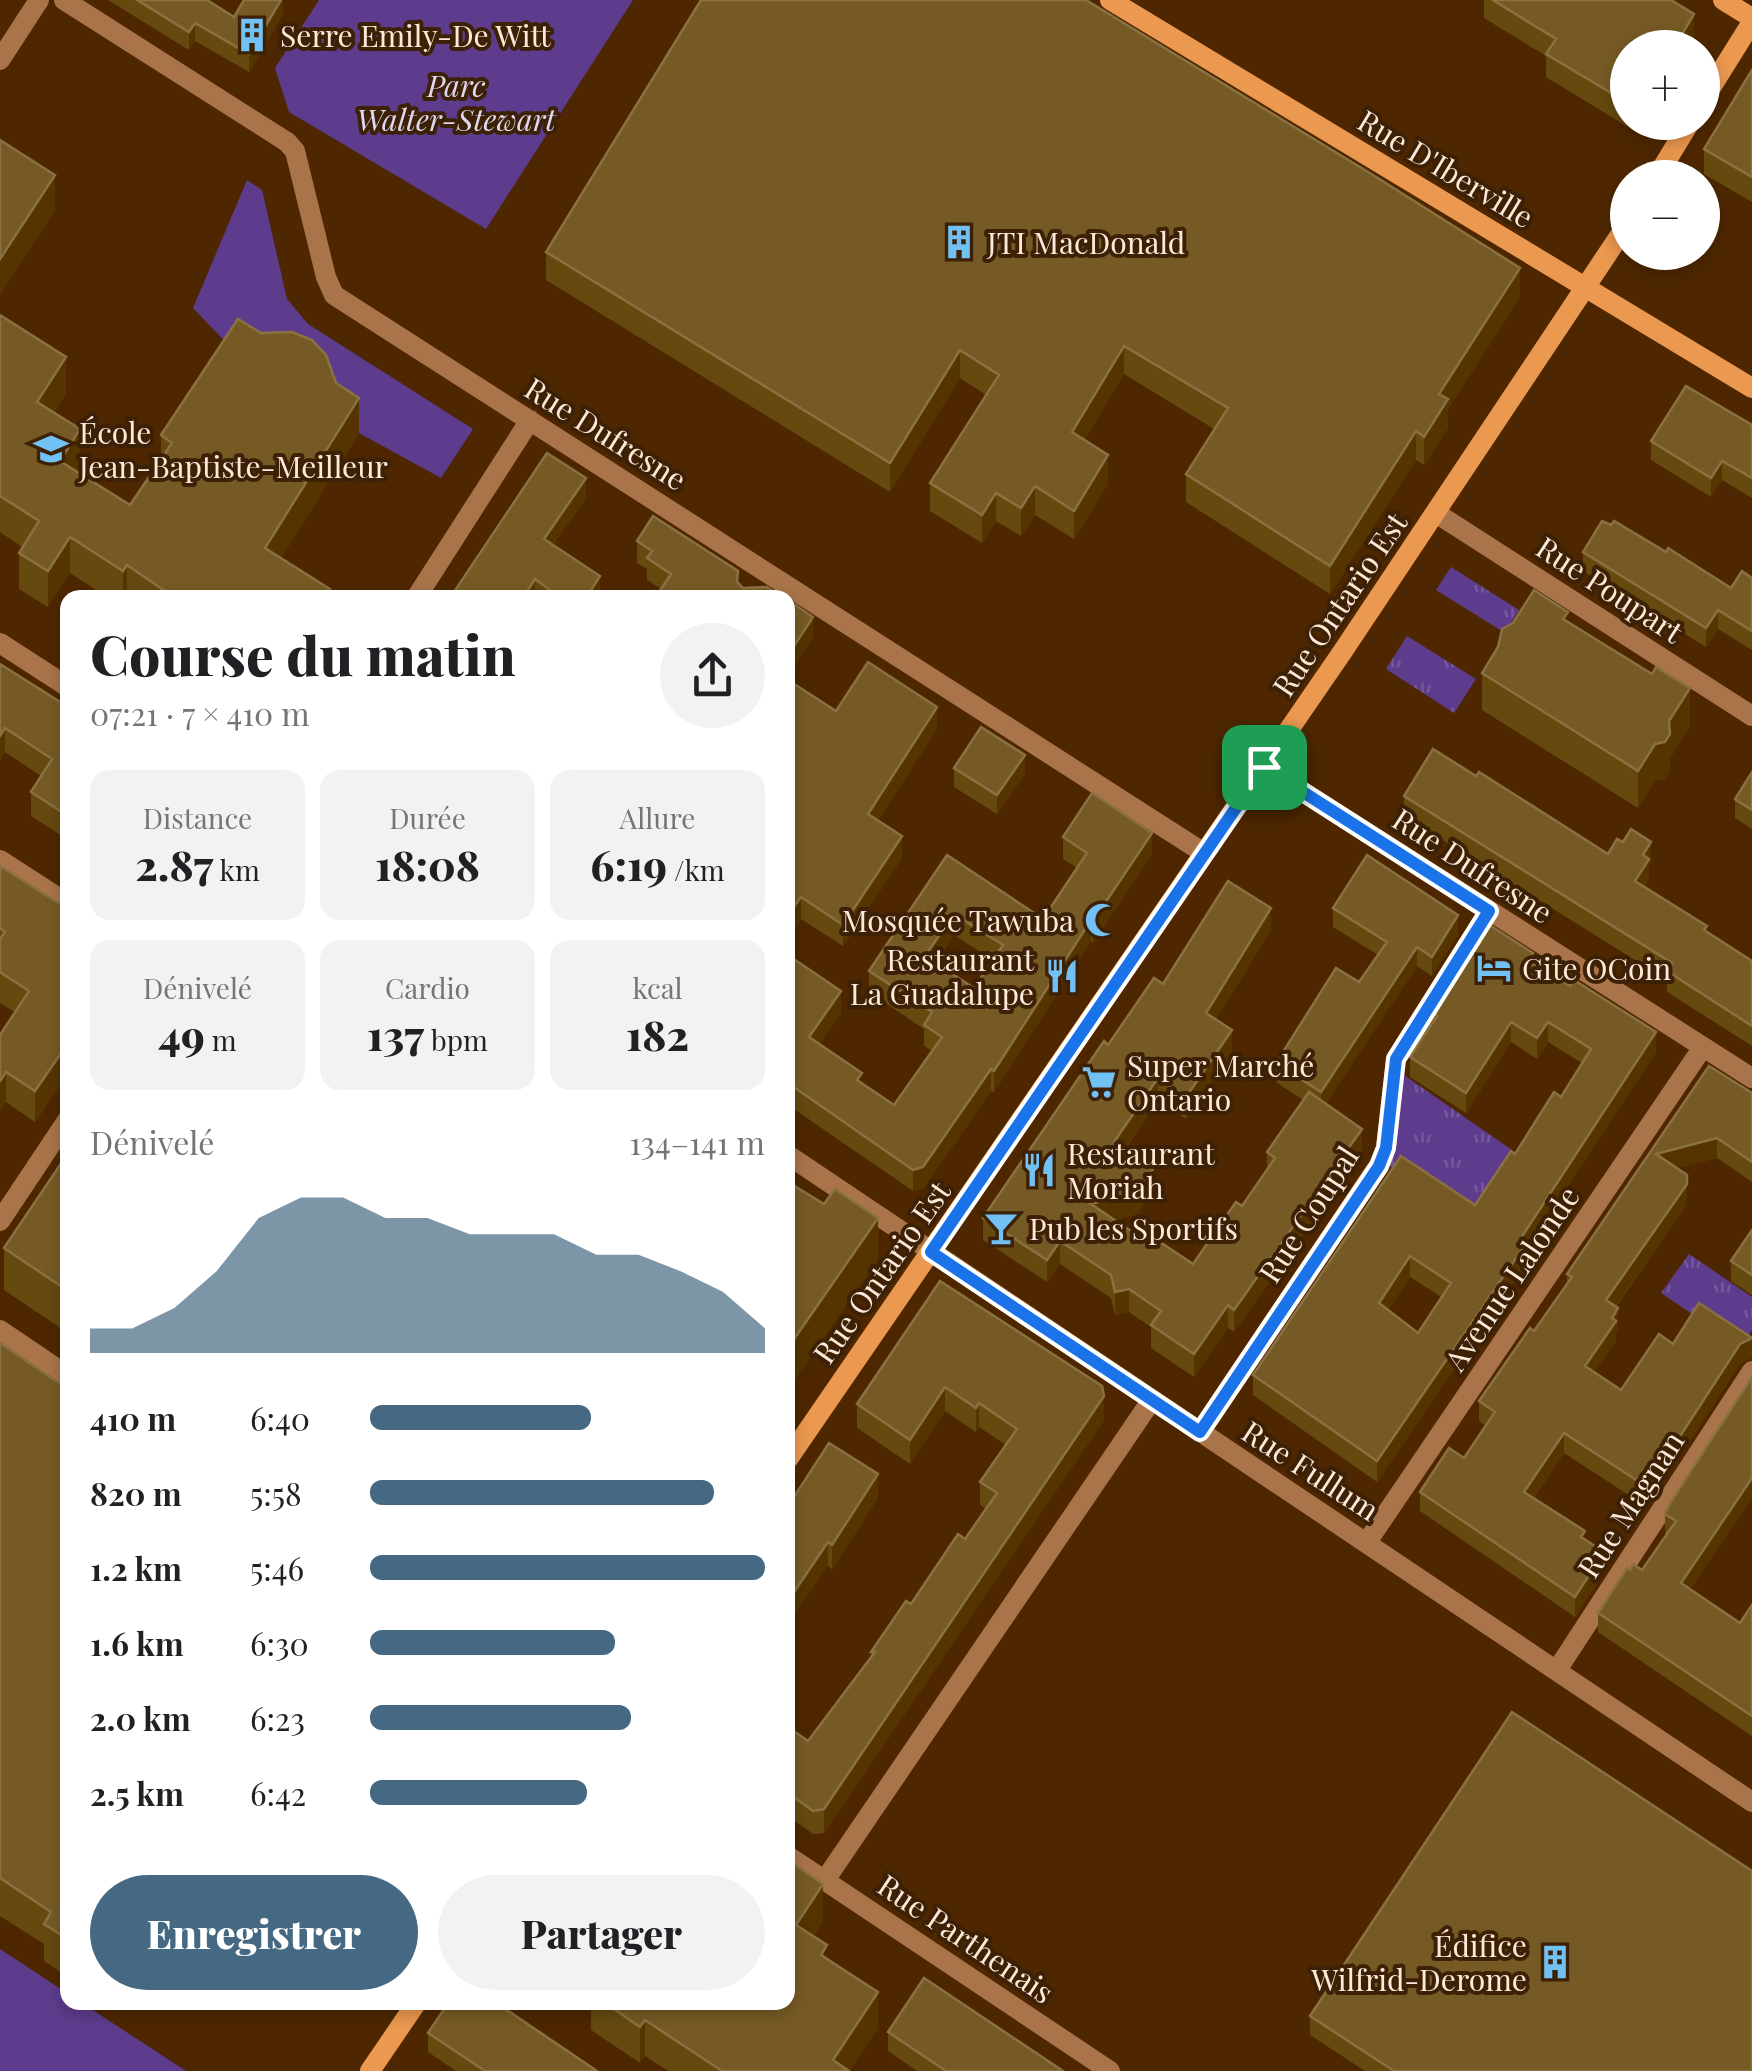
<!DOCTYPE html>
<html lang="fr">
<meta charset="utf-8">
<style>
body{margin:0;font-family:"Playfair Display",serif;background:#f2f2f2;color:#202124;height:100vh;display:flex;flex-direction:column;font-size:38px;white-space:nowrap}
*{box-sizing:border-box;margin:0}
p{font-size:32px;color:#757577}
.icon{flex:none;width:55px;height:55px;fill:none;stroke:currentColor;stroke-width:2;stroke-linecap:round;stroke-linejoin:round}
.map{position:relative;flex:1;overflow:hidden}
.drawer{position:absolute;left:60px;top:590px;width:735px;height:1420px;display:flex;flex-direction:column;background:#fff;border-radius:20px;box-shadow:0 5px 15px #0003}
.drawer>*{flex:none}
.buttons{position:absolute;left:1610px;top:30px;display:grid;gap:20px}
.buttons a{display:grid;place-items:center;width:110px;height:110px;border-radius:50%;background:#fff;box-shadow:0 5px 15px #0003;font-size:50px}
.pin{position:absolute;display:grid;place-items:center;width:85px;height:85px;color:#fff;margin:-42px;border-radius:20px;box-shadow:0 5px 15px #0006}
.round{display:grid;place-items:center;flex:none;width:105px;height:105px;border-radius:52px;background:#f2f2f2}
.overview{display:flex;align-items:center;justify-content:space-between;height:170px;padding:0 30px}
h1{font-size:55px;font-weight:800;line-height:75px}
.metrics{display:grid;grid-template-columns:repeat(3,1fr);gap:15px;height:170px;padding:10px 30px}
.metrics div{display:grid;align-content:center;border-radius:20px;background:#f2f2f2;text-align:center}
.metrics b{font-size:42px;font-weight:800}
.metrics small{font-size:28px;font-weight:400}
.metrics p{font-size:28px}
.chart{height:280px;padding:20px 30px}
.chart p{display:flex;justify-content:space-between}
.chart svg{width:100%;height:180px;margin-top:10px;fill:#456982;opacity:.7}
.cta{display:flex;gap:20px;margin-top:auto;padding:20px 30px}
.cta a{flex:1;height:115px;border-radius:60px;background:#456982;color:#fff;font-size:40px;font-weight:800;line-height:115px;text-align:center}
.cta a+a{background:#f2f2f2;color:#202124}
ul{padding:0 30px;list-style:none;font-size:32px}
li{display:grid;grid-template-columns:160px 120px 1fr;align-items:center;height:75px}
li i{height:25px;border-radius:12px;background:#456982}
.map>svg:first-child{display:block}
</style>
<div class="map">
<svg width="1752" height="2071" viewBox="0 0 1752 2071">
<defs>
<pattern id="grass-tufts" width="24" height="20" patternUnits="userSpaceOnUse" patternTransform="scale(2.5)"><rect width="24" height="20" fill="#5d3c8d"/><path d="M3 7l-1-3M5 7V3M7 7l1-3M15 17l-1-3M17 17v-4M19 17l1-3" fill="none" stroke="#75589c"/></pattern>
</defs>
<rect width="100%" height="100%" fill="#4e2700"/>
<path fill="url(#grass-tufts)" d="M1451,567l68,43 -14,23 -69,-43z
M1407,636l69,43 -22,34 -68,-44z
M1398,1071l114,79 -48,68 -83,-58z
M1689,1254l63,43v33l-11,17 -80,-54z"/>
<path fill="#5d3c8d" d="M319,0h314l-147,229 -197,-117 -14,-44z
M247,180l15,10 25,109 21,25 165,105 -32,49 -82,-45 -121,-78 -45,-47z
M0,1949l67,44 1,9 14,1 104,68h-186z"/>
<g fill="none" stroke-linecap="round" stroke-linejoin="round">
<path stroke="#a9744a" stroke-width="20" d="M64,0l223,142 8,9 31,126 8,18 870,558
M0,60l39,-60
M1436,513l316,203
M416,598l114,-178
M0,643l68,44
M1264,767l488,311
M0,860l68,44
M788,1155l964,647
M0,1221l68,-102
M0,1330l68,46
M1200,1432l179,-267 7,-17 10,-89 93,-148
M1367,1542l336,-495
M1557,1670l195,-299
M788,1856l322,215
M825,1880l326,-479"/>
<path stroke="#eb9850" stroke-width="20" d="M1110,0l642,388
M1723,0l29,18
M1702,102l50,-80
M1656,178l34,-56
M788,1459l555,-808 285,-428
M370,2071l47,-69"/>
</g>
<path fill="#65490f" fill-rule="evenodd" d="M108,0h99l27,17 49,-17v14l-34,58 -54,-31 -6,9z
M1484,0h187l23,38 -66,10v74h14l-6,10 -90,-55v-21l-62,-38z
M1752,70v132l-48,-28v-25z
M546,252l974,45 -72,112v19l-24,37 -8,-5 -86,134 -144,-92v-28l28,-45 -90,-55 -40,66 24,44 -34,55 -39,-24 -14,21 -25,-15 -14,22 -52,-32v-28l56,-88 -26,-17 -70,114 -344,-212z
M0,315l66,78 -12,19 26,53 -3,6 53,34 31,-45v-25l175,-52 23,50 -78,125 49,40h-222l-38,-25 -22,34 -29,-18v-36l3,-6 -22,-15z
M1752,425v73l-30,-18 -11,17 -60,-37v-19z
M586,498l-33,47 47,50 -2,3h-148z
M637,541l100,41 6,6 40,10h-128l6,-9 -14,-9v-11l-10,-6z
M1583,552h83l65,36 21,-10v72l-34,-21 -12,18 -123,-76z
M1568,623l122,103 -20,32v13l-5,8 -10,2 -17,27 -156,-98v-37z
M0,664l68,43v133l-37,-24v-24l10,-16 -36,-24z
M836,711l101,18 -59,91 24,38 -59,88 -42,-27 -13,17z
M954,768l71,6 -28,40 -43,-27z
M1752,772v57l-17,-11v-19z
M1476,776l132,78 43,9 -2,3v13l-5,8 63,46 45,28v85l-85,-54v-12l-263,-164v-20z
M1063,837l89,17 -59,89 -2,-2 -97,151 -3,-1 -68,98 -10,2 -125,-86v-150l53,58 -22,31 43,39 32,22 38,-54 -8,-5v-17l-55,-37v-21l78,-116 96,64 34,-51 -14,-9zM954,935l39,25 -19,28 -39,-25z
M0,866l68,43v165l-33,48 -29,-20 -6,9v-76l15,-23 -15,-9z
M1333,908l125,26 -26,42 -15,-10 -91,137 36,48 -128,181 -6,-4 -34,49 -43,-29v-21l-22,-15 -14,3 -4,-17 -51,-34 -13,18 -64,-42v-22l125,-173 55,-61 108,-54 -55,89 16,33 -46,67 -28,-19 -33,50 28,41 -16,23 -22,6 41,28 37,16 49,-58 25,-36v-18l36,-52 -27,-18v-19l83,-81 19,-27 -45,-28z
M1533,962l123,90 -131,199v14l-148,217 -124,-87v-20l222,-170 86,-108 21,-34 -34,-21 -11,17 -26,-17 -45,71 -56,-36v-20l22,-34v-11l22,-34v-6zM1410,1277l31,20 -23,36 -30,-23z
M1752,1093v89l-35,-24 -40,10 10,36 -71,103 2,21 -2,4v9l-22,31 27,18 52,-46 67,20 -93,143 -83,-54 -30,45 51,41 19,33 -29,45 -155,-106v-19l44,-34 21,-33 -6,-4v-20l55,-70 33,-47v-10z
M68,1153v180l-64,-43v-42z
M1752,1230v65l-21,-14v-20z
M940,1281l164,139 -280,413 -11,1 -25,-18v-89l20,14 63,-83v-6l94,-113 21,-30 -6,-4v-23l26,-37 -27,-18 -3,5 -31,-21 -35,53 -53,-36v-24z
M0,1343l68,46v588l-24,-16v-17l-44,-28z
M1752,1377v121l-62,91 50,34 12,-18v131l-154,-104v-19l32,-43h12l24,-35 -1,-2v-19z
M878,1498l-46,71 -4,-3 -40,-60z
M788,1860l35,60 -10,16 14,23 51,69 -29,43h-181l-23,-15 -5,7 -49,-33v-28h197z
M1310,2016l442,55h-387l-55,-36z
M888,2032l175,39h-146l-29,-20z
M428,2033l169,38h-141l-28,-19z"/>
<path fill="#553400" d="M281,0h2v14l-34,58v-18z
M1694,14v24l-6,10h-14z
M195,23v18l-6,9v-18z
M55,175v36l-55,84v-36z
M1520,268v29l-72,112v19l-24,37v-28l15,-43z
M1124,346v28l-52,87v-29z
M960,350v28l-70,114v-29z
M66,357v36l-29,45v-36z
M359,398v35l-94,151v-36z
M80,429v36l-20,31v-35z
M1416,431v29l-86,134v-28z
M1108,455v29l-34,55v-28z
M1722,461v19l-11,17v-19z
M586,478v20l-42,60v-19z
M1035,486v29l-14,21v-28z
M996,493v28l-14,22v-28z
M70,537v36l-22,34v-36z
M127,565v33h-4v-27z
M600,576v19l-2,3h-12z
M535,579v19h-12z
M1718,610v19l-12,18v-19z
M813,617v21l-25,38v-21z
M1690,688v38l-20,32v13l-5,8 -10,2 -17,27v-37z
M937,707v22l-69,106v-21z
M5,728v24l-5,9v-25z
M1025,755v19l-28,40v-19z
M1152,833v21l-59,89v-22z
M902,836v22l-59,88v-21z
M1651,842v21l-2,3v13l-14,22v-20l8,-26z
M801,897v22l-13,17v-21z
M1271,908v22l-65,105v-22z
M954,914v21l-29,42v-21z
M1458,915v19l-26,42v-19z
M1091,920v21l-97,151v-21z
M1417,947v19l-96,145v-19z
M841,991v22l-32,46v-22z
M1511,1022v20l-45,71v-20z
M1548,1022v20l-11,17v-21z
M1232,1030v22l-46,67v-22z
M1656,1032v20l-131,199v14l-148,217v-21l142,-220z
M68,1043v31l-33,48v-31z
M991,1069v22l-68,98 -10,2v-21z
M6,1072v30l-6,9v-30z
M1158,1078v22l-44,65v-23z
M1362,1129v22l-128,181v-22z
M1717,1138v20l-61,16v-20z
M1153,1169v22l-16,23 -46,12v-22z
M1687,1184v20l-81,116v-20z
M878,1218v42l-90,130v-42z
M1060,1241v23l-13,18v-22z
M1410,1256v21l-31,47v-21z
M1129,1289v23l-14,3v-23z
M1228,1305v23l-34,49v-23z
M1618,1308v20l-2,4v9l-31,45v-20z
M1752,1338v20l-12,6 -93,143v-20l93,-143z
M945,1387v24l-35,53v-24z
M1104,1396v24l-280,413v-24z
M979,1403v24l-3,5v-24z
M1564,1433v20l-40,59v-20z
M878,1474v24l-46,71v-24z
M1752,1478v20l-71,104v-19z
M828,1542v24l-40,58v-23z
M1604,1552v20l-29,45v-20z
M823,1884v36l-27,41v-36z
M878,1992v36l-29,43 -16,-11z
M645,2020v36l-5,7v-36z"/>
<path fill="#765a25" stroke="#8b7141" stroke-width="2.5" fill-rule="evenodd" d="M137,0h70l27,17 10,-17h37l-32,54 -54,-31 -6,9z
M701,0h385l287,175 147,93 -81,126 9,5 -24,38 -8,-6 -86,135 -144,-92 42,-66 -104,-62 -52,86 36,23 -34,56 -39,-25 -14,22 -25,-15 -14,22 -52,-32 69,-108 -39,-25 -70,113 -344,-211z
M1493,0h178l23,14 -20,34h-46v55l-82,-49 10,-15z
M1752,70v107l-48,-28z
M0,140l55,35 -55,84z
M0,315l66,42 -29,45 43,27 -20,32 70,44 42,-62 -11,-8 77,-116 23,14 31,-1 20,8 14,15 10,28 23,15 -94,150 65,41 -6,9h-149l-48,-33 -4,6 -53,-34 -22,34 -29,-18 20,-32 -39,-25z
M1686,386l66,39v53l-30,-17 -11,17 -60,-37z
M547,453l39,25 -42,61 56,37 -14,22h-25l-26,-19 -12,19h-73z
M653,516l85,55 -1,11 6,6 24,-1 16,11h-64l-3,-3 -2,3h-59l16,-24 -24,-16 5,-7 -15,-10z
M1602,521l9,4 3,-4 52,31 2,-4 63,40 11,-17 10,7v53l-34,-21 -12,18 -123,-76z
M1534,590l34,22 -5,7 89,55 4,-7 34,21 -21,33 1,13 -5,8 -10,2 -17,27 -156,-98 16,-26 4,-18 11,-6z
M788,600l25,17 -25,38z
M868,662l69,45 -69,107 34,22 -59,89 -42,-28 -13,18v-235l48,31z
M0,664l68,43v109l-37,-24 21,-33 -47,-31 -5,8z
M981,727l44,28 -28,40 -43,-27z
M1433,749l43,27 3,-4 129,82 9,-15 6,3 8,-13 20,13 -8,13 6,4 -14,22 72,45 -3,4 48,31v65l-85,-55 5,-8 -268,-167z
M1752,772v38l-17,-11z
M1092,793l60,40 -59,88 -2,-1 -97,151 -3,-2 -68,98 -10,3 -125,-87v-128l53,36 -32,46 53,36 -5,7 37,25 48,-68 -18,-12 8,-13 -63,-41 78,-116 96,64 44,-66 -24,-16zM954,914l49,31 -29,43 -49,-32z
M1367,855l91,60 -26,42 -15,-10 -96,145 -45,-29 60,-95 23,14 28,-40 -54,-34z
M0,866l68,43v134l-33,48 -29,-19 -6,9v-46l29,-44 -29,-19v-33l5,-7 -5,-4z
M1228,881l43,27 -65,105 26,17 -46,67 -28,-19 -44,64 39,27 -16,23 -46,12 65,44 4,-6 33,22 43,-62 6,4 33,-48 -8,-6 42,-60 53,37 -128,181 -6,-5 -34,49 -43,-29 10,-14 -32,-22 -14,3 -4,-17 -51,-34 -13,19 -64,-42 121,-177 4,4 46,-67 9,6z
M1488,924l45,29 -5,7 42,26 4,-6 82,52 -137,209 6,4 -148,216 -124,-86 148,-219 74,49 36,-54 4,3 39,-62 7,5 30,-48 -43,-27 -11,16 -26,-16 -45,71 -56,-36 27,-41 -5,-4 25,-38 -3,-2 28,-44 2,2zM1410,1256l41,27 -33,50 -39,-30z
M1709,1066l43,27v69l-35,-24 -61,16 31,21v9l-81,116 12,8 -6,10 4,3 -31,45 36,24 38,-56 14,10 26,-41 53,35 -12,6 -93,143 -83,-54 -40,59 61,39 -4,6 23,15 -29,45 -155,-105 29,-44 15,10 31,-46 -16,-11 51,-73 4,3 38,-54 -5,-3z
M68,1153v138l-64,-43z
M788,1182l36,22 11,-15 43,29 -90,130z
M1752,1230v45l-21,-14z
M940,1281l162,105 2,10 -280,413 -11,2 -25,-18v-66l20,14 67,-89h-4l35,-51 5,3 47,-70 7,5 32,-46 -17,-11 37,-53 -38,-26 -3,5 -31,-21 -35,53 -53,-36z
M0,1343l68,46v550l-24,-15 7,-12 -51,-34z
M1752,1377v101l-71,105 59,40 12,-18v111l-154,-103 29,-45 3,2 3,-6 9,6 34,-49 -11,-7 5,-11z
M829,1443l49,31 -46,71 -4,-3 -40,59v-95z
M1512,1712l240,159v200h-358l-84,-55z
M788,1860l35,24 -27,41 31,20 -6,10 57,37 -45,68 16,11h-127l-77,-51 -5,7 -36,-25h184z
M924,1978l139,93h-117l-58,-39z
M449,2002h46l102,69h-112l-57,-38z"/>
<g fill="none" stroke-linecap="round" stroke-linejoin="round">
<g stroke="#fff" stroke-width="20">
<path id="route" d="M1264,767l225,144 -93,148 -10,89 -7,18 -179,266 -269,-180z"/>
</g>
<use href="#route" stroke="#1a73e8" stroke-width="12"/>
</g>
<defs>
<g id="building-bare" transform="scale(2.7)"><path d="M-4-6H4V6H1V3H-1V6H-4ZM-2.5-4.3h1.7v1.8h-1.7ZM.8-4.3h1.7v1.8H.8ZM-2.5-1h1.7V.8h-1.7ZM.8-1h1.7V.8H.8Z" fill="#72c1f5" stroke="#3d2106" stroke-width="2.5" paint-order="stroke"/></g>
<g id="school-bare" transform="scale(2.7)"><path d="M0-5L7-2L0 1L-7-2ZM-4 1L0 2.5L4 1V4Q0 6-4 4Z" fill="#72c1f5" stroke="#3d2106" stroke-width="2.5" paint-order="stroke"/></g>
<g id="mosque-bare" transform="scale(2.7)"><path d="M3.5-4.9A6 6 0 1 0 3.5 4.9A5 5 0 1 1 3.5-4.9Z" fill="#72c1f5" stroke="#3d2106" stroke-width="2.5" paint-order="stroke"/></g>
<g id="hotel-bare" transform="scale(2.7)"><path d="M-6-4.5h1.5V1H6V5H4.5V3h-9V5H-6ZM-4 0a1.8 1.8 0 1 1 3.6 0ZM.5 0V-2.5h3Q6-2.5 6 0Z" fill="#72c1f5" stroke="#3d2106" stroke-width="2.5" paint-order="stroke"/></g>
<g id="restaurant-bare" transform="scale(2.7)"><path d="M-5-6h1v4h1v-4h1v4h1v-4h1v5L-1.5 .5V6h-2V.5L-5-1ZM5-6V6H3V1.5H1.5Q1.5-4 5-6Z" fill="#72c1f5" stroke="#3d2106" stroke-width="2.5" paint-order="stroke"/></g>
<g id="supermarket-bare" transform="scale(2.7)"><path d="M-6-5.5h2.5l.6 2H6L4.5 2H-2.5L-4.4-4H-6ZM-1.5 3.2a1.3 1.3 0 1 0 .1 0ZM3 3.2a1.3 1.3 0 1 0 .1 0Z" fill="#72c1f5" stroke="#3d2106" stroke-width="2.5" paint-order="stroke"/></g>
<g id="bar-bare" transform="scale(2.7)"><path d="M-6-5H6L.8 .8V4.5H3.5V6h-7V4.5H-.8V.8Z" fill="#72c1f5" stroke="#3d2106" stroke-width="2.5" paint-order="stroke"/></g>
</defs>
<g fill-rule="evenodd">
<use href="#building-bare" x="252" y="35"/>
<use href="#building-bare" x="959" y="242"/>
<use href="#school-bare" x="51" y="449"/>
<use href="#mosque-bare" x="1102" y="920"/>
<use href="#hotel-bare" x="1494" y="968"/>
<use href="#restaurant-bare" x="1062" y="976"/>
<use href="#supermarket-bare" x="1099" y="1082"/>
<use href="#restaurant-bare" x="1039" y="1170"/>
<use href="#bar-bare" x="1001" y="1228"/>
<use href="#building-bare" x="1555" y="1962"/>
</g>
<g text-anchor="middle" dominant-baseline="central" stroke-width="8" stroke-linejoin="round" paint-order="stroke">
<g font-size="30" fill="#fce9da" stroke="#3d2106" text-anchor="start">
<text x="280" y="35">Serre Emily-De Witt</text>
<text x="987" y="242">JTI MacDonald</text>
<text x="79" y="432">École<tspan x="79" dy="34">Jean-Baptiste-Meilleur</tspan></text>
<text x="1074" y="920" text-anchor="end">Mosquée Tawuba</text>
<text x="1034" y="959" text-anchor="end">Restaurant<tspan x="1034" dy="34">La Guadalupe</tspan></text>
<text x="1522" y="968">Gite OCoin</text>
<text x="1127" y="1065">Super Marché<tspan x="1127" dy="34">Ontario</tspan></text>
<text x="1067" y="1153">Restaurant<tspan x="1067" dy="34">Moriah</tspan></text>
<text x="1029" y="1228">Pub les Sportifs</text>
<text x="1527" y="1945" text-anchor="end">Édifice<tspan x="1527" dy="34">Wilfrid-Derome</tspan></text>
</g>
<g font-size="30" font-style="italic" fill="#dfd8f0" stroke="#3d2106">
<text x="456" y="85">Parc<tspan x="456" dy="34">Walter-Stewart</tspan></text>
</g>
<g font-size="30" fill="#fce9da" stroke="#3d2106">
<text transform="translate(1446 168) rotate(31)">Rue D'Iberville</text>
<text transform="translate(606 433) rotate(32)">Rue Dufresne</text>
<text transform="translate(1610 589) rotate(33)">Rue Poupart</text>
<text transform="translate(1339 604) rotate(-56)">Rue Ontario Est</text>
<text transform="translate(1473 865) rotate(33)">Rue Dufresne</text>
<text transform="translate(1308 1214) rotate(-57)">Rue Coupal</text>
<text transform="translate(881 1272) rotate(-55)">Rue Ontario Est</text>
<text transform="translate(1511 1278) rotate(-56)">Avenue Lalonde</text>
<text transform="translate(1311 1470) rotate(33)">Rue Fullum</text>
<text transform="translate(1630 1504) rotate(-57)">Rue Magnan</text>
<text transform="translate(966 1938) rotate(34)">Rue Parthenais</text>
</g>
</g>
</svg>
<div class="buttons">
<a>+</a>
<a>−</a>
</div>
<div class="pin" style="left:1264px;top:767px;background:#1e9e55"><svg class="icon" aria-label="arrive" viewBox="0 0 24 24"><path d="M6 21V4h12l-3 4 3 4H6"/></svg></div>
<section class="drawer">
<div class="overview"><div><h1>Course du matin</h1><p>07:21 · 7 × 410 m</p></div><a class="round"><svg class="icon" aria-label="share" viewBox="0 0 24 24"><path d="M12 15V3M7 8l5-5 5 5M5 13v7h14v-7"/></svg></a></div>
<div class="metrics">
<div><p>Distance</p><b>2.87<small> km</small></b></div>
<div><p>Durée</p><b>18:08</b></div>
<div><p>Allure</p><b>6:19<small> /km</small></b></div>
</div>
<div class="metrics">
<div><p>Dénivelé</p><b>49<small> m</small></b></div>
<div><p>Cardio</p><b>137<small> bpm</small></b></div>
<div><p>kcal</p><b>182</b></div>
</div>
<div class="chart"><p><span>Dénivelé</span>134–141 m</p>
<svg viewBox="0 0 160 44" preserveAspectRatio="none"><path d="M0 44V38L10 38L20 33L30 24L40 11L50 6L60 6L70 11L80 11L90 15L100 15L110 15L120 20L130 20L140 24L150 29L160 38V44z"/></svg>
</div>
<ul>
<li><b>410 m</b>6:40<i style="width:56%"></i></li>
<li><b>820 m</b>5:58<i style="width:87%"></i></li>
<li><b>1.2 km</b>5:46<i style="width:100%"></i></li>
<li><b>1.6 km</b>6:30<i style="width:62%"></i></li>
<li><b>2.0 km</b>6:23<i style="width:66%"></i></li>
<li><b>2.5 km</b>6:42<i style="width:55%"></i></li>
</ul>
<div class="cta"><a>Enregistrer</a><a>Partager</a></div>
</section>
</div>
